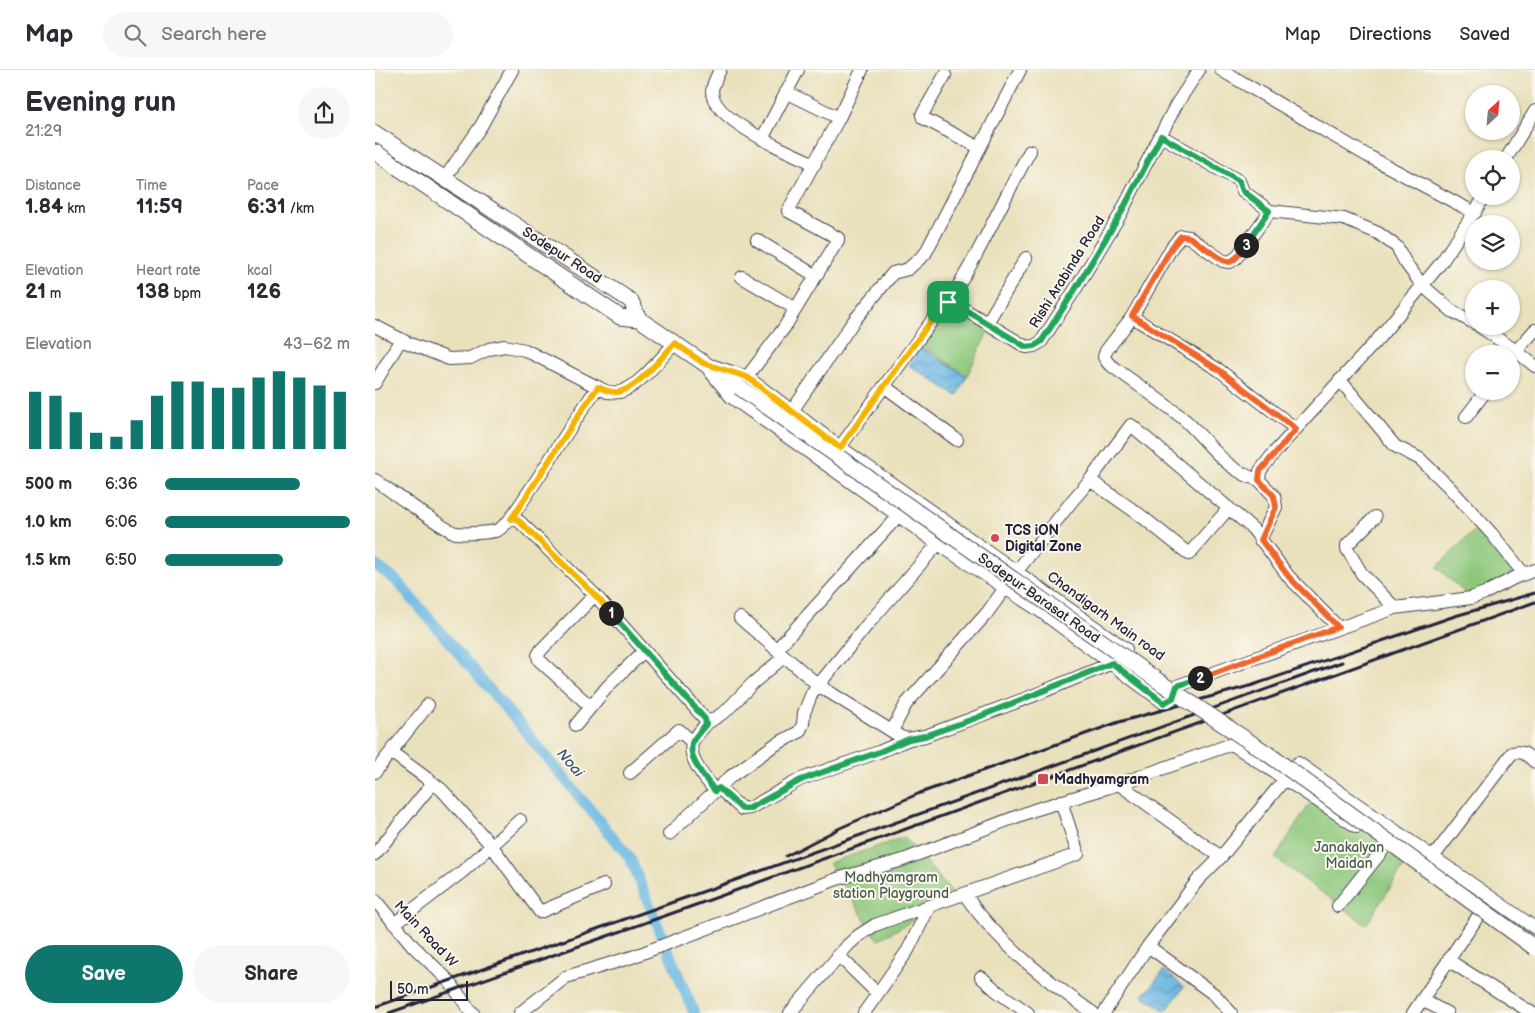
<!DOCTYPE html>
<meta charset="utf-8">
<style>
body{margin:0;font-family:"Balsamiq Sans",sans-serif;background:#f7f7f7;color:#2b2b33;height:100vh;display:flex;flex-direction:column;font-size:19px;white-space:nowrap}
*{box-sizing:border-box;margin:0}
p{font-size:16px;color:#7c7c81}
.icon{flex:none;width:28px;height:28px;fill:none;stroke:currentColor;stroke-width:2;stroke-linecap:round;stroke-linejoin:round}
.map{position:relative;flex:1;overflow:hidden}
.panel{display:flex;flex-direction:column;background:#fff;width:375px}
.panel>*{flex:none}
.needle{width:32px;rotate:26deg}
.tools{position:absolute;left:1090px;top:15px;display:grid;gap:10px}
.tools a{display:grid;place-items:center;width:55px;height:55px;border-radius:50%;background:#fff;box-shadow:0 1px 4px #0004;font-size:25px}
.scale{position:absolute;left:15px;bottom:12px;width:78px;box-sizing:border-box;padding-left:5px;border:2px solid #22223b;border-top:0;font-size:14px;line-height:18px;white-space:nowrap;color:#22223b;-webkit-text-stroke:4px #fbf7ec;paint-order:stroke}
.pin{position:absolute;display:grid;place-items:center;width:42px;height:42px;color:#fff;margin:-21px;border-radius:10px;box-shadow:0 2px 8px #0006}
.km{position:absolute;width:25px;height:25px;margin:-12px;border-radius:50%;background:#222;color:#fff;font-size:14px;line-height:25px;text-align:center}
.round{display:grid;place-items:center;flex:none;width:52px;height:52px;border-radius:26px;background:#f7f7f7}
.overview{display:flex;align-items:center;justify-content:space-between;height:85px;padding:0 25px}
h1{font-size:28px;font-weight:700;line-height:38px}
.figures{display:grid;grid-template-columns:repeat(3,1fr);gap:8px;height:85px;padding:5px 25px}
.figures div{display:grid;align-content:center}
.figures b{font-size:21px;font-weight:700}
.figures small{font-size:14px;font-weight:400}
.figures p{font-size:14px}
.chart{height:140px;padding:10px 25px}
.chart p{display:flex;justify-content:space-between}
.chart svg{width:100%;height:90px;margin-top:5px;stroke:#0f766e;stroke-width:6}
.button{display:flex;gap:10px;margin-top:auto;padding:10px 25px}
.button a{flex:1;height:58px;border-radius:30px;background:#0f766e;color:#fff;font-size:20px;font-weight:700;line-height:58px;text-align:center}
.button a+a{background:#f7f7f7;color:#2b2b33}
ul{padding:0 25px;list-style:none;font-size:16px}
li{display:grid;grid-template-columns:80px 60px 1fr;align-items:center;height:38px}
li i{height:12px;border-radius:6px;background:#0f766e}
header{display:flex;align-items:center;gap:30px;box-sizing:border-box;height:70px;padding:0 25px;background:#fff;border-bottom:1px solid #e1e1e2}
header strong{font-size:24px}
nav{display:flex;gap:28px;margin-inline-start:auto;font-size:18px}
.search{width:350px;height:45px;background:#f7f7f7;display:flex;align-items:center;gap:12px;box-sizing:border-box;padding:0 18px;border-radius:28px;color:#7c7c81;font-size:19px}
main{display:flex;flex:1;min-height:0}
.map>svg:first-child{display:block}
</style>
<header>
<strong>Map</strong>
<div class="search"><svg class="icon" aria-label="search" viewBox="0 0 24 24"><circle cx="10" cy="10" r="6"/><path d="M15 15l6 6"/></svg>Search here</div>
<nav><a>Map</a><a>Directions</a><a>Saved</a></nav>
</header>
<main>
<section class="panel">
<div class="overview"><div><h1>Evening run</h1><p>21:29</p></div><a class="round"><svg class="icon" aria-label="share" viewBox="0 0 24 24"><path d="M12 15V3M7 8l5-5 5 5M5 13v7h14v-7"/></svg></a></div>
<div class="figures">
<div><p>Distance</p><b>1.84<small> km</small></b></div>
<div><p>Time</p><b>11:59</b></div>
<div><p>Pace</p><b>6:31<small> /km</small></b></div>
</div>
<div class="figures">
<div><p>Elevation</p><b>21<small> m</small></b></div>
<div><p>Heart rate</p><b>138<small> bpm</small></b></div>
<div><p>kcal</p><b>126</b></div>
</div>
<div class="chart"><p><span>Elevation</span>43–62 m</p>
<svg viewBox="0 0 160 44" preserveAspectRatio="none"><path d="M5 44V16M15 44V18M25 44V26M35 44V36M45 44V38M55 44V30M65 44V18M75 44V11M85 44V11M95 44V14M105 44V14M115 44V9M125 44V6M135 44V9M145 44V13M155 44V16"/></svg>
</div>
<ul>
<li><b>500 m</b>6:36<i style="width:73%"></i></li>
<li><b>1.0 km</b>6:06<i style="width:100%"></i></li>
<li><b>1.5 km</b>6:50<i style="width:64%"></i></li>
</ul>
<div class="button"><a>Save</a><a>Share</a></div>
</section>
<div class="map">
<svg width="1160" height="943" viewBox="0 0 1160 943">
<defs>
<pattern id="water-waves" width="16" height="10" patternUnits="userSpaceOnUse" patternTransform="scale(1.25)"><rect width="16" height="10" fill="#69b7e3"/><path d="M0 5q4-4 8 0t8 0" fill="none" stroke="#5694b9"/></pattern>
</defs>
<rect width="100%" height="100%" fill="#fbf7ec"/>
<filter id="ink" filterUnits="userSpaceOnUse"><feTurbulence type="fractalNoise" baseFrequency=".02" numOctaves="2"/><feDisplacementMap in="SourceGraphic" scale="10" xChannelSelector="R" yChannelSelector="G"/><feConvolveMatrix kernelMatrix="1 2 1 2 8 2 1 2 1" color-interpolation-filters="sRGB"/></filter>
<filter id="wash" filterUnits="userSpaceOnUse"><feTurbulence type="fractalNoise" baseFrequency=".0096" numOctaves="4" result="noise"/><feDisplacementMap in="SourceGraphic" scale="20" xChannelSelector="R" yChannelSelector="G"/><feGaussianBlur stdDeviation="1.12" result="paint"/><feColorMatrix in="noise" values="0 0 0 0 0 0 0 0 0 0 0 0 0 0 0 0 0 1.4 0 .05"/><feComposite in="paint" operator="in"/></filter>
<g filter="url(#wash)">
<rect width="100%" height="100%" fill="#e9e0bc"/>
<path fill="#8dc77b" stroke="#58745b" d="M575,236l40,21 -23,49 -45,-31z
M1104,456l39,45 -50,25 -31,-29z
M948,713l94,63 -51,79 -21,-16 -70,-51z
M530,767l50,60 -77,43 -49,-77z"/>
<path fill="url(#water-waves)" stroke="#466c8f" d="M546,277l46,29 -10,20 -48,-31z
M789,900l20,17 -18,24 -23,-15z"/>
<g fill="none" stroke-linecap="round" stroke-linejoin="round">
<path stroke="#69b7e3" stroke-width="11" d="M0,495l22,16 128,150 105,127 64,155"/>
</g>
</g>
<g filter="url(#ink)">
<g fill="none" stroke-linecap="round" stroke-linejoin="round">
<g stroke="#403e4e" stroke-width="14">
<path id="minor" d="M345,0c-3,6 -8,15 -8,22 1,28 80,62 103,72
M846,0l147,86 107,57
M570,5l-23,40 1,3 57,30
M411,22l53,26
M786,66l78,45 4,10 27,20 74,8 34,14 19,14 8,15 17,23 30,26 22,12
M387,69l36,-69
M1131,89l29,-48
M70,108l36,-52 31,-56
M382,170l59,36
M367,207l54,32
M573,232c32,-48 54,-101 82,-151
M757,247l87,53 77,59
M612,253l39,-65
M0,256l33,17 41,16 21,-1 19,-9 16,-3 20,4 82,42c4,0 9,1 12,0 18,-3 44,-36 56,-49
M1104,256l37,25 -5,7
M1160,260l-19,21 19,15
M338,296l34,11 93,70 286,202
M334,300l22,27 207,147 102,67 124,92 9,-5 4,-12
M372,307l37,-49 54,-88v-2l-50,-27 51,-93 23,-48
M965,310l55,66 25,13 28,27 44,48 32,40
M0,313l26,-44
M509,316l73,54
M417,341l61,-89 40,-49 15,-4 17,-15 95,-184
M1091,347l20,-26
M465,377l83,-114 18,-25 7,-6 6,1 72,44 8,-1 7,-4 37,-57 42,-70 56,-110 23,-35
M0,410c12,8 72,52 81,53 8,1 35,0 42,-3 9,-5 11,-15 22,-8l75,73 110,124 1,5c-4,6 -12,13 -14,19 -4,17 14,36 23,48
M715,410l41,-55 122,104 36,48 49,50
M884,410c-34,-9 -50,-38 -74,-60 -24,-20 -52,-38 -77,-57l-4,-6 2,-6 26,-34 40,-70 9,-11 8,1 34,24 7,1 6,-4 34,-47
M1000,447l-28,28v4l15,25 33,34
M135,449c31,-43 57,-89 88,-132
M885,470l16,-33 -2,-11 -15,-16 1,-9 13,-17 105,-115 63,-76 44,-67
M642,501l55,-70 18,-21 50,35 49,39 40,-46
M365,548l78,67 83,52 8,2 16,-3 105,-39 82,-34
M401,580l123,-135
M802,616l218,-78 76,-10 14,-5 29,-15 21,-8
M216,637l-52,-47 -1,-5 3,-5 54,-55
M331,654l20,-13 27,-28 31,-26
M201,655l32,-39 36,-35
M517,661l14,-27 81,-91 18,-25
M16,682l42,31
M0,702l53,-67
M255,703l49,-43 13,12
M744,714l102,73
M344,718l23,21 8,-1 51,-29 78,-27 30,-13
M294,764l61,-57 43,-31 26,-14 4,-8 1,-11 8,-20 55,-68 71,-81
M0,784l58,-71 9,7 49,55 49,67 64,-27
M1059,786l78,-103c11,-3 15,2 23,9
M590,825c33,48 81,85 128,118
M0,830l38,46 36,35 20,28 4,4
M963,836l48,-60
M19,854l68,-52 58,-52
M773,876l67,49 16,18
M463,885l39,38
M1073,890l84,53
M606,907l17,15 30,21
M1047,930l25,13
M145,943l46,-36 66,-20 205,-78 66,-19 131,-50 85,-26 113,-40 125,83
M415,943l58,-68 10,-9 17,-11 203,-71 -17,-53
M489,943l44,-63 21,-43
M729,943l44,-67 50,-66 23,-23 77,-94 237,165
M1038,943l66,-98"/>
</g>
<g stroke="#403e4e" stroke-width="17">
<path id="major" d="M0,63l256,168 8,18 100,68
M0,82l245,165 19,2"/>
</g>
<use href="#minor" stroke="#fff" stroke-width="12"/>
<use href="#major" stroke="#fff" stroke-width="15"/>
<path stroke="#22223b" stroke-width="3" d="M411,786l54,-28 80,-35 199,-71 134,-37 202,-69 80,-23
M0,937l341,-120 626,-225
M14,943l301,-106 845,-305"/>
<g stroke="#403e4e" stroke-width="17" stroke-linecap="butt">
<path id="major-bridge" d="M364,317l425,298 104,69 267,194"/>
</g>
<use href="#major-bridge" stroke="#fff" stroke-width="15"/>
</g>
</g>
<g fill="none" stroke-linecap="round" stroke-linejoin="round" filter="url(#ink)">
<g stroke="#fff" stroke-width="10">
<path id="split-1" d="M236,543l-16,-18 -75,-73 -5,-4 -4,1c30,-43 56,-89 87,-132 7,3 12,6 19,5 18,-1 46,-36 58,-49l28,20 44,14 93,71 83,-116 18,-24 7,-6"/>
</g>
<g stroke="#fff" stroke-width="10">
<path id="split-2" d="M236,543l94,106 1,5c-4,6 -12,13 -14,19 -4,17 14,36 23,48l4,-3 23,21 8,-1 51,-28 78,-28 30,-13 16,-3 51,-18 136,-55 52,40 9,-5 4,-12 23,-8"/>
</g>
<g stroke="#fff" stroke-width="10">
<path id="split-3" d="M825,608l138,-51 -49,-50 -28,-37 15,-33 -2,-11 -15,-16 1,-9 36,-42 -77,-59 -87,-54 40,-69 9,-11 8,1 34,23 7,2 6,-4 10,-13"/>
</g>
<g stroke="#fff" stroke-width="10">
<path id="split-4" d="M573,232l6,1 72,44 8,-1 7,-4 32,-49 47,-78 41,-79 78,45 4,10 26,20 -23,34"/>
</g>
<use href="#split-1" stroke="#f5b400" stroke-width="6"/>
<use href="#split-2" stroke="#22a559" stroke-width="6"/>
<use href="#split-3" stroke="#f0652b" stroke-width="6"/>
<use href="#split-4" stroke="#22a559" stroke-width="6"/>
</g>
<g fill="#d1495b" stroke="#fbf7ec" stroke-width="2">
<circle cx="620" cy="468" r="5"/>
<rect x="662" y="703" width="12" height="12" rx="2.5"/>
</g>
<g text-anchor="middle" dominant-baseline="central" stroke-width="4" stroke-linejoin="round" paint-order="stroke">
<g font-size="14" fill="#22223b" stroke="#fbf7ec">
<text transform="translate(187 185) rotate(33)">Sodepur Road</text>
<text transform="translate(692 202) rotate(-58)">Rishi Arabinda Road</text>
<text transform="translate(664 528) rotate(35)">Sodepur-Barasat Road</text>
<text transform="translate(731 546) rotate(36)">Chandigarh Main road</text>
<text transform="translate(51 864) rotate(47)">Main Road W</text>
</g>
<g font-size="14" font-weight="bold" fill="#22223b" stroke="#fbf7ec" text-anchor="start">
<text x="630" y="460">TCS iON<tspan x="630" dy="16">Digital Zone</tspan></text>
<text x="679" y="709">Madhyamgram</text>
</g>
<g font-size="14" fill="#475c51" stroke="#fbf7ec">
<text x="974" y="777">Janakalyan<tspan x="974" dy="16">Maidan</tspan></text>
<text x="516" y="807">Madhyamgram<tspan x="516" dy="16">station Playground</tspan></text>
</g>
<g font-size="15" font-style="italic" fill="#3b5676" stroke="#fbf7ec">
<text transform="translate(195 693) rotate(50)">Noai</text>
</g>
</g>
</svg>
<div class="tools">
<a><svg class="needle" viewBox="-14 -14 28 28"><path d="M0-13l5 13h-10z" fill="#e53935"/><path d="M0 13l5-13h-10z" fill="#7c7c81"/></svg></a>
<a><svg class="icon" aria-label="locate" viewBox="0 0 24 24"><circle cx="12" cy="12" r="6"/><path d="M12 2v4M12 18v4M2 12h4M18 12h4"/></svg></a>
<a><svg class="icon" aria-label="layers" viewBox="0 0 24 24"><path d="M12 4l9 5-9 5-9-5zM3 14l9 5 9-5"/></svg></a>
<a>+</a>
<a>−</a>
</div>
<div class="scale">50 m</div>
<div class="pin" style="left:573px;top:232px;background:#1e9e55"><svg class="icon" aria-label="arrive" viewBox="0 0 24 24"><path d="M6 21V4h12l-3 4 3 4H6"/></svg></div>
<b class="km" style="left:236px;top:543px">1</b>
<b class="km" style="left:825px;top:608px">2</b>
<b class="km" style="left:871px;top:175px">3</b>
</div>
</main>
